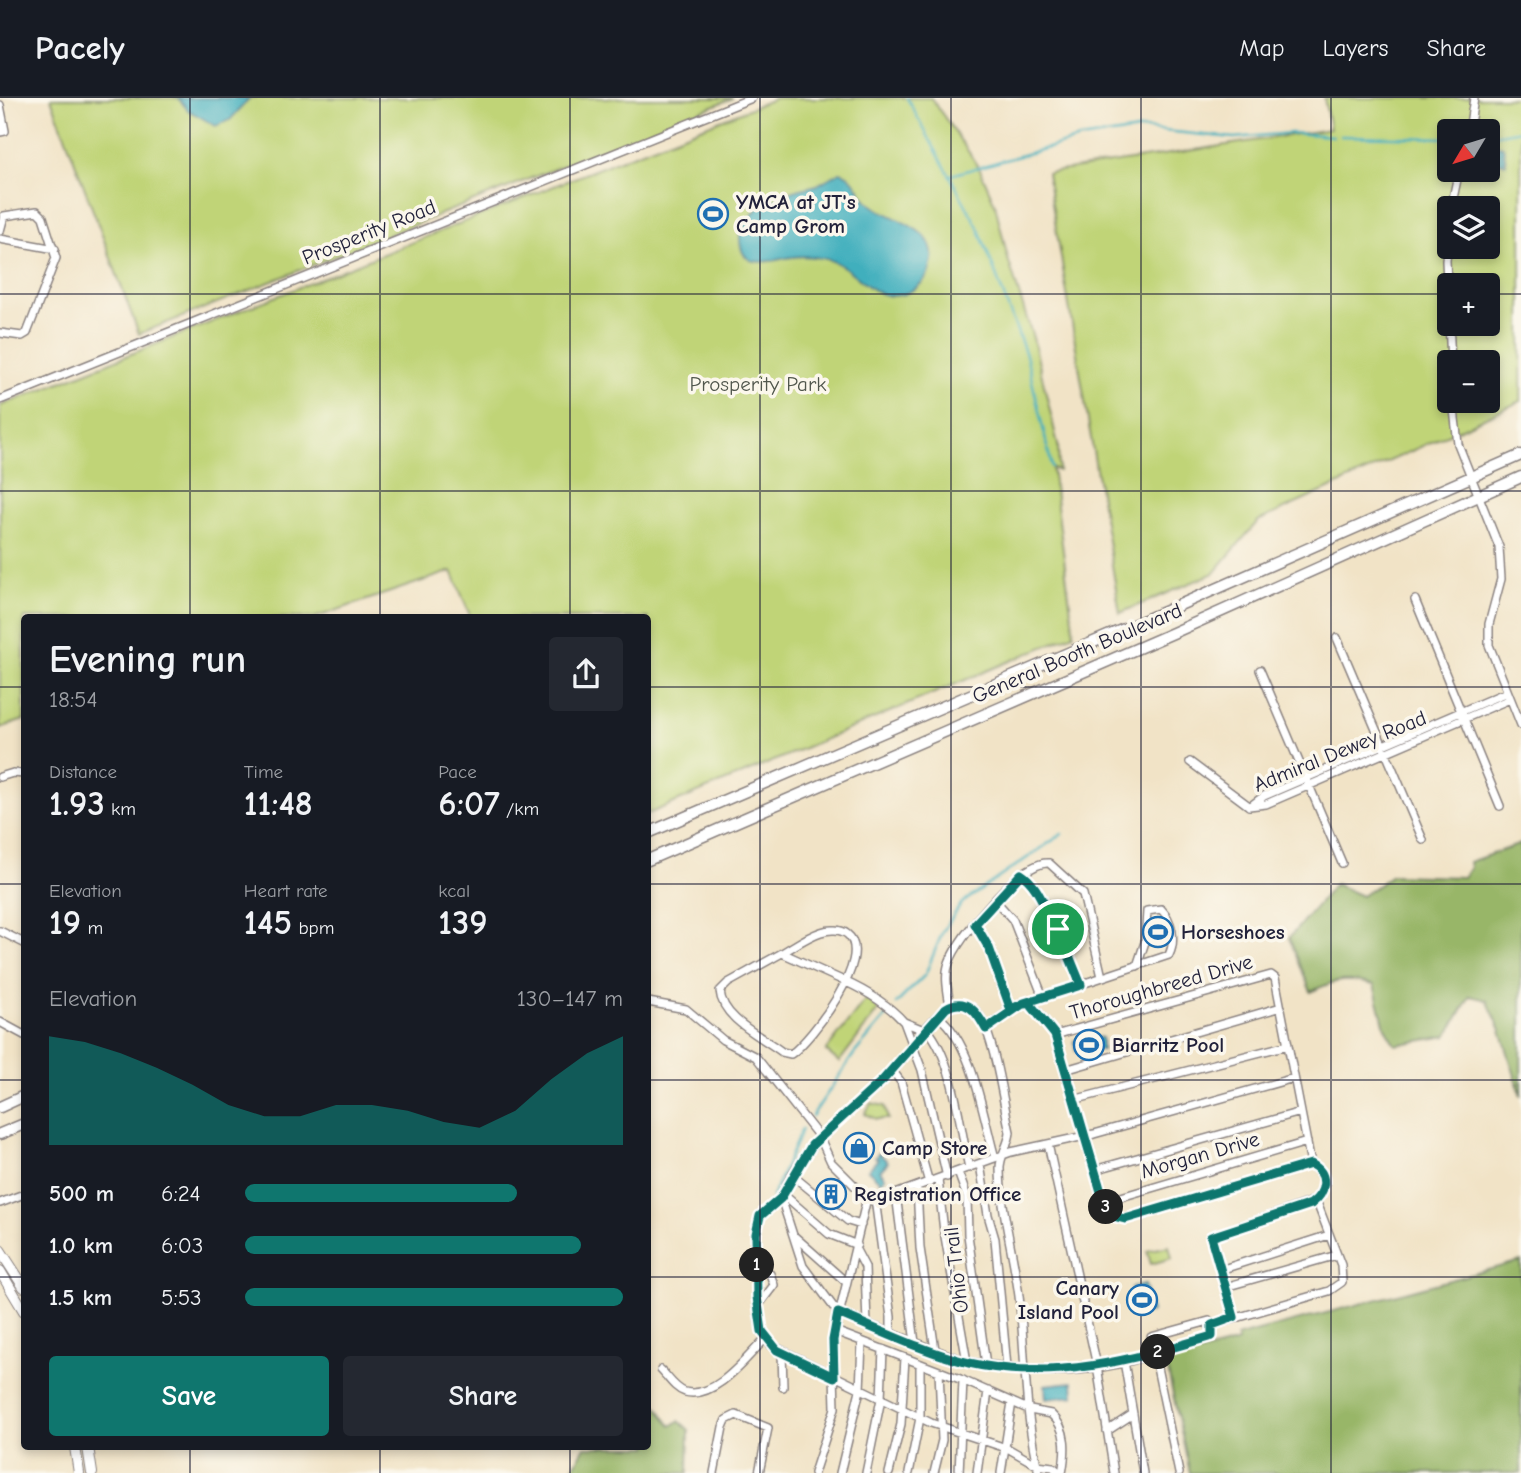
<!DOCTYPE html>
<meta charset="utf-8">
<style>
body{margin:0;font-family:"Comic Neue",sans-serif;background:#242831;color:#f1f3f6;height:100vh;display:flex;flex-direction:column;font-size:26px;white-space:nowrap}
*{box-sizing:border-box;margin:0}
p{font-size:23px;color:#9ea1a6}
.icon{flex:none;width:38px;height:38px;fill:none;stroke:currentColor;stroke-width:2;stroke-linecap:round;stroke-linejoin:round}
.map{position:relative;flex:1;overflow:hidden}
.drawer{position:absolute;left:21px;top:516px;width:630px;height:836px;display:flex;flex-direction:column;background:#171b24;border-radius:7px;box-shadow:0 4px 10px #0003}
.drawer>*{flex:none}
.needle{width:46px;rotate:232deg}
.controls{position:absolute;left:1437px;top:21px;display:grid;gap:14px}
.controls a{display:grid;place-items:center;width:63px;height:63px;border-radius:7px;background:#171b24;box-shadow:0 4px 10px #0003;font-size:35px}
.pin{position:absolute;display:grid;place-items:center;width:60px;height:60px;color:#fff;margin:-30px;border:4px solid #fff;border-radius:50%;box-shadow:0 2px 7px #0007}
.km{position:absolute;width:35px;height:35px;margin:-18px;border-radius:50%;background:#222;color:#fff;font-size:19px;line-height:35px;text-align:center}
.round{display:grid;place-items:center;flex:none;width:74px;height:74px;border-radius:7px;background:#242831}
.summary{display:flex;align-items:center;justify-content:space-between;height:119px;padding:0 28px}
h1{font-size:38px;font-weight:700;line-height:52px}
.figures{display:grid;grid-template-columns:repeat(3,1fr);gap:10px;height:119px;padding:7px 28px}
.figures div{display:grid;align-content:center}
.figures b{font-size:35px;font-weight:700}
.figures small{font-size:19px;font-weight:400}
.figures p{font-size:19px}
.chart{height:196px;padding:14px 28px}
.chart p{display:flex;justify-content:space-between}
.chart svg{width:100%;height:126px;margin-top:7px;fill:#0f766e;opacity:.7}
.primary-button{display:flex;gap:14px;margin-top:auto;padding:14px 28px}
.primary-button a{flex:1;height:80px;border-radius:7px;background:#0f766e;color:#fff;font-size:28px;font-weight:700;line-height:80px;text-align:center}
.primary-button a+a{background:#242831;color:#f1f3f6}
ul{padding:0 28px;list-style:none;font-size:23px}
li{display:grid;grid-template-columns:112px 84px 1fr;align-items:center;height:52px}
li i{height:18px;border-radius:9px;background:#0f766e}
header{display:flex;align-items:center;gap:42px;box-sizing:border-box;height:98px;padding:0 35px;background:#171b24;border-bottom:2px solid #363941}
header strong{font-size:33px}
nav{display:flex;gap:38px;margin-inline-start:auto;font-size:24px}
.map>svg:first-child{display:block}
</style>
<header>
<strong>Pacely</strong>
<nav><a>Map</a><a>Layers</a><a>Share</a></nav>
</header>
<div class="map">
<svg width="1521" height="1375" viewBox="0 0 1521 1375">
<rect width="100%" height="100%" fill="#fbf7ec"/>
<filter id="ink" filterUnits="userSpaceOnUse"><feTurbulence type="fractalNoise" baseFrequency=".0143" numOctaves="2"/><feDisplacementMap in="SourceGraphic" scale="14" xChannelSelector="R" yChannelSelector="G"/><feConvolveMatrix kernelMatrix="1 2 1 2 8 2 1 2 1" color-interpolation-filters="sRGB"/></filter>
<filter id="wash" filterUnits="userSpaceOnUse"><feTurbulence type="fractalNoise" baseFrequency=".00686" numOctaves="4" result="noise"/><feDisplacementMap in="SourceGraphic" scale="28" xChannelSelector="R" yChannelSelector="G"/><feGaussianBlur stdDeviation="1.57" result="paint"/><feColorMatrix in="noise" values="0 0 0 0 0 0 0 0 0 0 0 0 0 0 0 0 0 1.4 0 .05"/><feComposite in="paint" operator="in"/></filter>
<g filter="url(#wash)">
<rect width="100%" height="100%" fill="#f1e3c6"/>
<path fill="#c0d477" stroke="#717b59" stroke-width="2" fill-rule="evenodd" d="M51,0h682l-594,236z
M776,0h155l48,69 16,37 13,55 25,79 25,107 1,26 -7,-3 22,166 -426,180v-196h-177l-19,-47 -138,47h-290v102l-24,8v-322z
M1324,0h197v303l-263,120 -44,52 -94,40 -73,-440 283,-44zM1449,33h39v39h-39zM1449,110h39v39h-39zM1449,187h39v39h-39zM1449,264h39v39h-39z
M866,901l13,10 -40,53 -13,-11z
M871,1005l14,3 3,13h-12l-11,-5z
M1169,1148l3,12 -21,6 -4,-13z"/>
<path fill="#98b668" stroke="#5d6c52" stroke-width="2" d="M1521,746v252l-20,-66 -14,-30 -17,-4 -23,40 -52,9 -10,-17 -11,-43c-27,-7 -39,-6 -63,7l-22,-54 46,-54 27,12 30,-21 71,2 7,-9 -1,-6z
M1521,1163v212h-331l-24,-111 72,-20 -2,-5z
M648,1296l23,32 8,-5 10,9 -1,43h-118l15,-26h63z"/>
<path fill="#41afbd" stroke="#32687c" stroke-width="2" d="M178,0h72l-20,22 -14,6 -28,-16z
M1488,45l15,3 3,17 -8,-1 -4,-7 -6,-3z
M840,74c16,3 19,24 32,33 22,17 72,24 58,64 -3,10 -12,19 -21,23 -36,16 -50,-23 -79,-32 -12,-3 -25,-5 -37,-3 -25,3 -55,17 -53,-24l18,-26 35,-16 24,-6z
M1087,939l15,1v12h-15l-5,4 -6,-3 -2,-10z
M879,1055l9,9 -8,9 5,6 -4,5 -13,-12 10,-11 -3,-2z
M1145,1187l7,27 -14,3 -7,-27z
M1073,1284l1,14 -28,3 -1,-14z"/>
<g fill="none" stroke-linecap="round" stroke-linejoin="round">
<path stroke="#41afbd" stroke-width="2.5" d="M907,0l71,129 48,128 26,112
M1341,38l108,2
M1488,38l33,-6
M951,77l129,-36 64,-10 90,9 58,-5 41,3
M896,906l29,-29 18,-44 19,-28 100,-69
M812,1018l42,-62 34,-40
M772,1099l30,-68"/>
</g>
</g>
<g filter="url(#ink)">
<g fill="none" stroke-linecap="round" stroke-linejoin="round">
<g stroke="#8a8280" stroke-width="10">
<path id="minor" d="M0,7l5,26 -5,1
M1469,33l5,-33
M1451,110l8,-38
M1449,124l-3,39 5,101
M0,133l4,-15 33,-5 6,6 13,41 -29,75 -5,3 -22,-3
M0,141l55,10
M0,302l752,-302
M1453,303l5,43 41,103 2,32 -12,45v21l32,80
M1415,502l85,206
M1337,540l86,202
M1260,572l82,193
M1190,664l59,44
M0,679l13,-4 11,1
M1252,707l12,-9 243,-104
M1249,708l17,-2 244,-105
M1022,776c18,10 49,88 59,111
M995,802l18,20 30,77
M975,826l14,24 22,62
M0,833l24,12
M782,855c12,-7 26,-17 39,-21 8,-3 20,-3 26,2 29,22 -36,106 -56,120l-9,-2c-21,-16 -60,-33 -62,-61l8,-8 54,-30 62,28c22,10 44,23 60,41
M648,904l38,7 37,31 33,17 64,81 11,24 36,36
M1025,905l11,6 19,26
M950,908c-2,-14 -6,-30 -1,-43 9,-26 72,-103 100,-100l34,31 19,83
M938,918c35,27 45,100 57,142
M0,924l24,13
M927,931c27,31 33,99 42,139
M986,931l30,-23 153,-51c7,-14 3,-35 -8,-46l-14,2 -2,31 -8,24
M926,933l-22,-9 18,48 25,107
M892,972l9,12 28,101
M1065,972l216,-63
M1073,1002l215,-55
M1048,1046l49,222 17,107
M980,1066l8,51 7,24 12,128
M1311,1066l-36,-186 -4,-3 -216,60 51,175 7,6 12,3 186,-55 12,11 2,9 -9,16
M1094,1072l207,-58
M958,1074l9,25 1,38 18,130
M792,1077l56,46 13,4
M938,1082l6,51 23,131
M917,1089l3,61 15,102
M783,1096l46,40 28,11
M896,1096l19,149
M781,1100l-21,18 -4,18 3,86 3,11 9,14 160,78 78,26 28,16 16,2 7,6
M867,1100l23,-2 121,-44 83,-18 200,-56
M875,1101l16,118v16
M1104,1104l203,-60
M0,1105l24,-9
M793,1137l53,47
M856,1152l9,17 2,58
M757,1166l13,10 4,11 -16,21
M1220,1172l109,-35
M1225,1189l112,-32
M1209,1223l3,15 -64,19 3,-18z
M1212,1227l117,-34 13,-9 -1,-17 -25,-65 -105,37 23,80
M835,1233l125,48 70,31 21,4c17,15 15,38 11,59
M782,1254l1,35
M1154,1255l25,120
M1124,1263l19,112
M661,1272c7,7 14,19 24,22 30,8 62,-35 80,-53
M1107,1333l26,-17
M714,1375l9,-46 3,-7 10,-5 32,13 -9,45
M814,1375l21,-65 -2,-68 34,-142
M840,1375l20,-83 2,-48
M866,1375l15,-74 2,-50
M889,1375l12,-49 4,-66
M909,1375l11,-55v-54
M934,1375l8,-33 -3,-69
M959,1375l4,-93
M977,1375l11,-82
M1001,1375l11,-71
M1039,1375c-15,-57 -13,-119 -20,-177 -5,-40 -19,-89 -19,-128 0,-13 9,-23 10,-36 -7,-30 -15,-93 -31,-117 -7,-10 -18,-13 -29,-9 -26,17 -43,50 -64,72 -38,38 -86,67 -105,120l22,68 35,47 129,49 55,7c39,5 89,0 126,-14"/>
</g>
<g stroke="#8a8280" stroke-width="12">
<path id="major" d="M0,1152l24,37
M0,1173l24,40
M75,1349l4,26
M88,1349l4,26"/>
</g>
<g stroke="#8a8280" stroke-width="13">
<path id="highway" d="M648,735l518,-222 355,-156
M648,762l525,-227 348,-156
M0,1009l24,-11
M0,1036l24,-10"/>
</g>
<use href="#minor" stroke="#fff" stroke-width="7"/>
<use href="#major" stroke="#fff" stroke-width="10"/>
<use href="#highway" stroke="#fff" stroke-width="10"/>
</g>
</g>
<g fill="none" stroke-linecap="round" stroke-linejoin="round" filter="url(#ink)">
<g stroke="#fff" stroke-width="14">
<path id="route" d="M1058,831l23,56 -57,18 -38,26c-9,-17 -20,-33 -40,-21l-63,72 -71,65 -31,53 -21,18 -4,18 1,63 5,34 15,19 57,27 -1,-37 5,-27c41,17 89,40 131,50 84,19 163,-3 243,-27v-11l22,-8 -23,-80 100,-33c15,-11 19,-30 0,-40l-186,55 -12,-3 -9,-14 -49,-167 -25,-31c-7,-1 -12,1 -19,6l-22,-62 -14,-24 46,-50c18,11 25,39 37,55"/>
</g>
<use href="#route" stroke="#0f766e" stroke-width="9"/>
</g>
<path fill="none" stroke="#22223b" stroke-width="2" stroke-opacity="0.55" d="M190,0v520M380,0v520M570,0v520M760,0v1375M951,0v1375M1141,0v1375M1331,0v1375M0,196h1449M1488,196h33M0,393h1521M0,589h24M648,589h873M0,786h24M648,786h873M0,982h24M648,982h873M0,1179h24M648,1179h873M190,1349v26M380,1349v26M570,1349v26"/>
<defs>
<g id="stadium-ring" transform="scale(1.575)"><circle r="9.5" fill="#fbf7ec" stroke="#1f6fb2" stroke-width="1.5"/><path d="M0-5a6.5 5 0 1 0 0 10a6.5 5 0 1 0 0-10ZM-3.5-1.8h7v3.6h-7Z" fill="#1f6fb2"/></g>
<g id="shop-ring" transform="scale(1.575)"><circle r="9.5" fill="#fbf7ec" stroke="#1f6fb2" stroke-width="1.5"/><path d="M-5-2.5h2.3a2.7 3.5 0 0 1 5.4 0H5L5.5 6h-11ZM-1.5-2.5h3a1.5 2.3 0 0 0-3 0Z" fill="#1f6fb2"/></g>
<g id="building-ring" transform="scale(1.575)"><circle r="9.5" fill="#fbf7ec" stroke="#1f6fb2" stroke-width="1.5"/><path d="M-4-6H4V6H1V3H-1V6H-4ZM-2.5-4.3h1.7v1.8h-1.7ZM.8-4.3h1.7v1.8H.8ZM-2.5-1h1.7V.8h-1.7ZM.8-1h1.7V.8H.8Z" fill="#1f6fb2"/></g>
</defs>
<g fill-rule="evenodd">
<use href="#stadium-ring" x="713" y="116"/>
<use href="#stadium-ring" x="1158" y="834"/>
<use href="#stadium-ring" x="1089" y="947"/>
<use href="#shop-ring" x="859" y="1050"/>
<use href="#building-ring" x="831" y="1096"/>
<use href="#stadium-ring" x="1142" y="1202"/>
</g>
<g text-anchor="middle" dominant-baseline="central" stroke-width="7" stroke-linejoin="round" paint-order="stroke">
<g font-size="21" font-weight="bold" fill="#22223b" stroke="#fbf7ec" text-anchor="start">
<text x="736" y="104">YMCA at JT's<tspan x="736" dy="24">Camp Grom</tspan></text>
<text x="1181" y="834">Horseshoes</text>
<text x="1112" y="947">Biarritz Pool</text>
<text x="882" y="1050">Camp Store</text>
<text x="854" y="1096">Registration Office</text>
<text x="1119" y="1190" text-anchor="end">Canary<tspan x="1119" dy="24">Island Pool</tspan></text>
</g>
<g font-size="21" fill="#22223b" stroke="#fbf7ec">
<text transform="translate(369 134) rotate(-22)">Prosperity Road</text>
<text transform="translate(1077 555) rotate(-23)">General Booth Boulevard</text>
<text transform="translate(1340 653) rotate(-22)">Admiral Dewey Road</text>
<text transform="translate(1161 889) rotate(-16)">Thoroughbreed Drive</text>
<text transform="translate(1200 1057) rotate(-16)">Morgan Drive</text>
<text transform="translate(956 1172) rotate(-97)">Ohio Trail</text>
</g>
<g font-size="21" fill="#51574d" stroke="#fbf7ec">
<text x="758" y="286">Prosperity Park</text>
</g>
</g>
</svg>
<div class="controls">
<a><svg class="needle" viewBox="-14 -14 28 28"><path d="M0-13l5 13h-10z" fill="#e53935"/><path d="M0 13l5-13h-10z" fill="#9ea1a6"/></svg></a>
<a><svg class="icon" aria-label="layers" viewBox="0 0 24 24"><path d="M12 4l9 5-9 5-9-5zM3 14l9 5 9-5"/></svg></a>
<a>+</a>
<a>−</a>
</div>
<div class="pin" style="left:1058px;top:831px;background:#1e9e55"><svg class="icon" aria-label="arrive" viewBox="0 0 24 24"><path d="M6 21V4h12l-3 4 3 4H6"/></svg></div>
<b class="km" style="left:757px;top:1167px">1</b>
<b class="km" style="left:1158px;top:1254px">2</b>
<b class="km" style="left:1106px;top:1109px">3</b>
<section class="drawer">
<div class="summary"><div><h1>Evening run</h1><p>18:54</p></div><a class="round"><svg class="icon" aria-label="share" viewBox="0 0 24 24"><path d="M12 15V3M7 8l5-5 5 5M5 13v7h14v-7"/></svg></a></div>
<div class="figures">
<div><p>Distance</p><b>1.93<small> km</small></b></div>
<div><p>Time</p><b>11:48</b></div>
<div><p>Pace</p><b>6:07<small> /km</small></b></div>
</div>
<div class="figures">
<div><p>Elevation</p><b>19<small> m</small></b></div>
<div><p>Heart rate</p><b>145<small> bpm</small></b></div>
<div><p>kcal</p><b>139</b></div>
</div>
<div class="chart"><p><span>Elevation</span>130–147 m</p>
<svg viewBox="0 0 160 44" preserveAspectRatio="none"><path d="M0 44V6L10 8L20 12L30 17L40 23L50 30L60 34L70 34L80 30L90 30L100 32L110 36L120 38L130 32L140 21L150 12L160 6V44z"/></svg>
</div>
<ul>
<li><b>500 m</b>6:24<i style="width:72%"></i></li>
<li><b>1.0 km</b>6:03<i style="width:89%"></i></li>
<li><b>1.5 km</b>5:53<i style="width:100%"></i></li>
</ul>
<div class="primary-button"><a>Save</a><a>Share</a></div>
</section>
</div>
